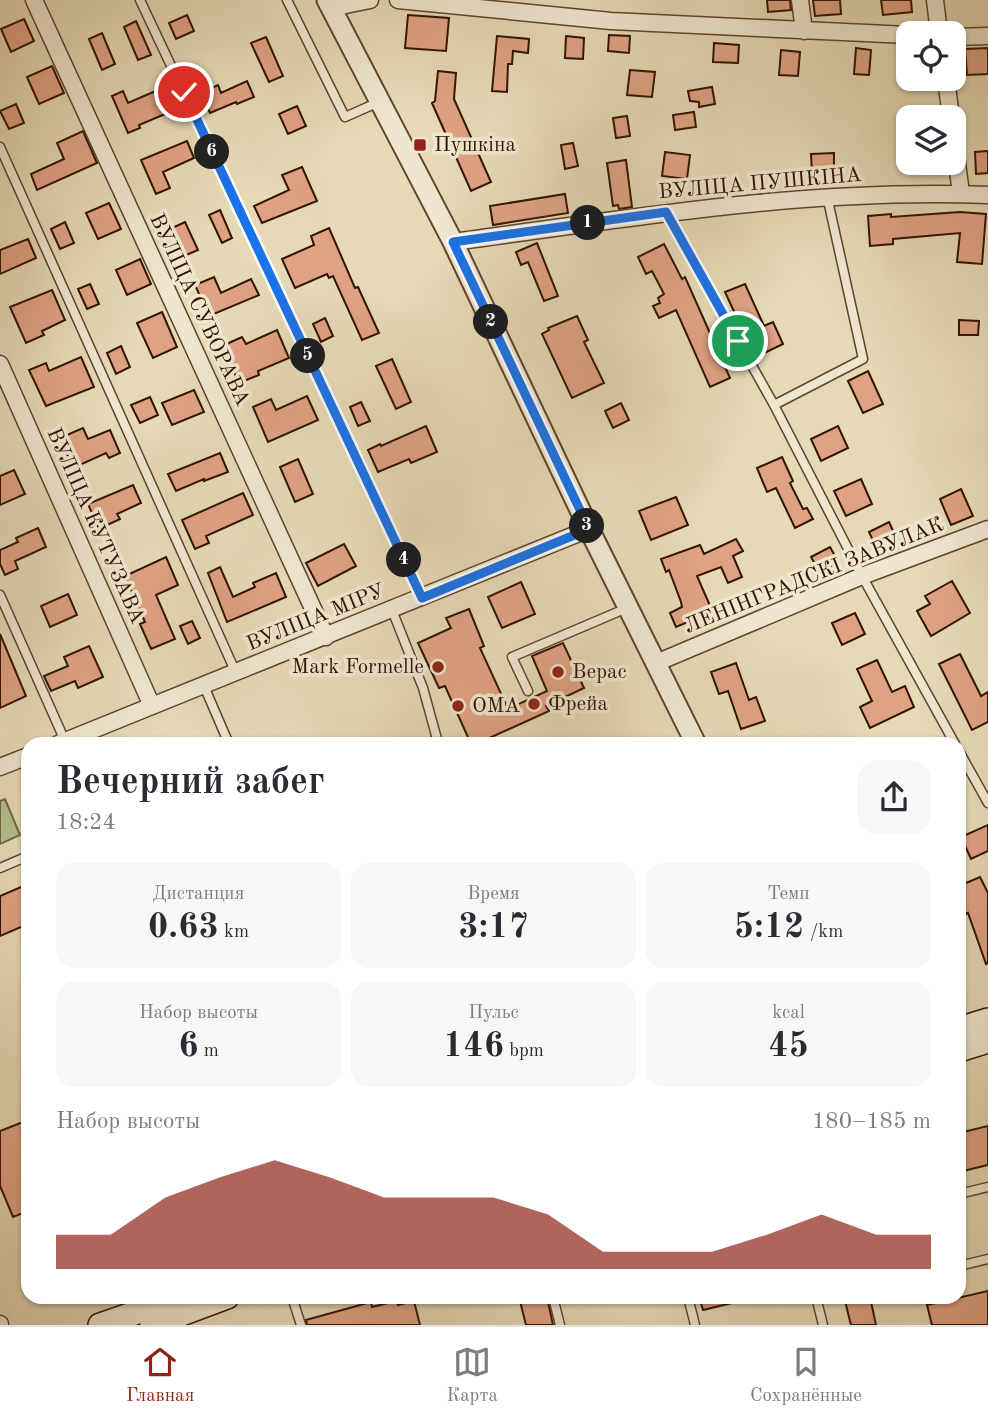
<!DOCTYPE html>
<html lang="ru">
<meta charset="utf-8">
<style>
body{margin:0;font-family:"Old Standard TT",serif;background:#f7f7f7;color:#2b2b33;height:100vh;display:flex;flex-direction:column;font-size:26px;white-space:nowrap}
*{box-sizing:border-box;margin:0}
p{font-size:23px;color:#7c7c81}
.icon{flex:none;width:38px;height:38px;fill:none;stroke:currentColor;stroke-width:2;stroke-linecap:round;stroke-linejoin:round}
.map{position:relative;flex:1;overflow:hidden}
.side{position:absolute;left:21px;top:737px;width:945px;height:567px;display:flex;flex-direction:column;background:#fff;border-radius:21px;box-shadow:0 2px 5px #0004}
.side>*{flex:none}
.buttons{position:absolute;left:896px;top:21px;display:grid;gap:14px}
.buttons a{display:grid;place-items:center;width:70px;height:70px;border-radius:14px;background:#fff;box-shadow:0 2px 5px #0004;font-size:35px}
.pin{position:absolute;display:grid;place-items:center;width:60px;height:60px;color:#fff;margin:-30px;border:4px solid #fff;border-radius:50%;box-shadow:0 2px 7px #0007}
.km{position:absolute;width:35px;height:35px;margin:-18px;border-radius:50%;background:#222;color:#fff;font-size:19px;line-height:35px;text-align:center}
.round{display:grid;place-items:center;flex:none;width:74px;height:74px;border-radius:21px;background:#f7f7f7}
.summary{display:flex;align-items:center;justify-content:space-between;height:119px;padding:0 35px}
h1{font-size:38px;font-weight:700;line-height:52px}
.stats{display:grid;grid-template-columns:repeat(3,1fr);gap:10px;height:119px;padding:7px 35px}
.stats div{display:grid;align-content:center;border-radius:18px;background:#f7f7f7;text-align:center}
.stats b{font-size:35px;font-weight:700}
.stats small{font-size:19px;font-weight:400}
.stats p{font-size:19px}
.chart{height:196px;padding:14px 35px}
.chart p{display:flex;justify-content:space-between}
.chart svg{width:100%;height:126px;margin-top:7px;fill:#8f2418;opacity:.7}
.tabs{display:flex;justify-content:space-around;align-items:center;height:98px;border-top:2px solid #e1e1e2;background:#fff;font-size:19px;color:#7c7c81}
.tabs a{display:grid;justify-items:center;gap:4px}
.tabs .on{color:#8f2418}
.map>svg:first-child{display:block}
</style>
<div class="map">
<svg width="988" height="1325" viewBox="0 0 988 1325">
<rect width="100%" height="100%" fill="#e6d9b6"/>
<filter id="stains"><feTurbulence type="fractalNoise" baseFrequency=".00286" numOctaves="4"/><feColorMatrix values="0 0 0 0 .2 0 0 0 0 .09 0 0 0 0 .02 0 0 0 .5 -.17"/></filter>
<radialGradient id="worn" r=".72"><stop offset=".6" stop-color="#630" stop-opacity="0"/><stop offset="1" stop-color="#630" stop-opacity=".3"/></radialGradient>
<path fill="#b3bf8f" stroke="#726948" stroke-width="2" d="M5,799l15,36 -20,9v-43z"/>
<path fill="#dfa283" stroke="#321300" stroke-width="2" d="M767,0h23l1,10 -23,2z
M813,0h27l1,14 -26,2z
M881,0h30l1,12 -29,3z
M187,15l7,16 -18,8 -7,-16z
M408,15l41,3 -3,33 -41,-3z
M24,19l10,22 -23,11 -10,-23z
M136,21l15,34 -13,5 -14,-33z
M102,33l13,31 -13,6 -13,-31z
M609,35l21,1 -1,17 -21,-2z
M497,36l32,3 -1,14 -15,-2 -1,13h-4l-1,28 -15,-1z
M566,36l18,2 -1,21 -18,-1z
M266,37l17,39 -14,6 -18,-39z
M714,43l25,2 -1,18 -25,-1z
M856,48l15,2 -2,25 -15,-1z
M988,48v26l-21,1 -2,-26z
M781,50l19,2 -2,24 -19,-1z
M52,66l12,27 -25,11 -12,-27z
M630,70l25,2 -3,25 -25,-2z
M438,71l18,2 -2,26 37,83 -20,9 -39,-88 3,-2z
M247,81l7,16 -17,7 -1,-2 -26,11 -9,-20 17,-8 3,8z
M712,87l3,17 -16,3v-5l-9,-1 -2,-10z
M160,89l10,23 -31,13 1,3 -12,5 -16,-37 11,-5 5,12z
M16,104l8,19 -15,6 -9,-18z
M297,106l9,20 -18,8 -9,-20z
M694,112l2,15 -21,3 -2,-15z
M627,116l3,20 -14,2 -3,-20z
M83,131l14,32 -60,27 -6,-16 33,-15 -7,-16z
M187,141l7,17 -31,14 7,16 -14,6 -15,-34z
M573,143l5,23 -13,3 -4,-24z
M988,151v22l-12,1 -1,-22z
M665,152l25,3 -3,24 -25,-3z
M834,153v21l-22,1 -1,-21z
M626,160l6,47 -13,2 -1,-4 -5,1 -6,-43z
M302,167l15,34 -55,22 -8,-17 35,-16 -7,-15z
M565,194l3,19 -75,12 -3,-19z
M109,203l12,26 -23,10 -12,-26z
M220,210l12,28 -10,5 -13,-28z
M960,212l26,2 -4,50 -25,-2 3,-29 -67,6v5l-23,2 -2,-30 23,-2v3z
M65,222l9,21 -14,6 -9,-20z
M185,222l13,28 -14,6 -12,-28z
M329,228l26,60 3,-1 21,46 -17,7 -29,-64 -4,2 -2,-4 -32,14 -13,-29 32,-14 -3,-9z
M28,239l8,19 -36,16v-24z
M537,243l21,53 -14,5 -16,-39 -7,3 -5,-13z
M664,244l18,35 3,-2 45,101 -20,9 -34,-77 -17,8 -6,-12 7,-3 -2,-5 6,-4 -12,-23 -6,3 -8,-17z
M140,259l11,25 -24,11 -11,-25z
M214,277l7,16 30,-14 8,16 -50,21 -14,-31z
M90,284l9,20 -12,5 -9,-20z
M745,284l19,42 9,-4 10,22 -23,11 -18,-39 -5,2 -12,-26z
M52,290l13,30 -23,11 2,4 -18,8 -16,-36z
M162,312l15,35 -24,11 -16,-35z
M577,316l11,24 -4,2 20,41 -32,15 -30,-64 7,-4 -1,-2z
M325,318l8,18 -12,6 -8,-18z
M959,320l20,1 -1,14h-19z
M277,330l12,28 -31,13 1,4 -20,8 -17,-37 20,-9 4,7z
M121,346l9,21 -14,7 -9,-21z
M81,357l13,30 -48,19 -17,-36 17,-7 3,8z
M392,359l19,43 -15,7 -20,-43z
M868,371l15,33 -20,9 -15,-32z
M194,390l10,22 -32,13 -10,-22z
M307,396l11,24 -50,22 -15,-35 18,-8 5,11z
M150,397l8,18 -18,8 -9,-18z
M361,402l9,19 -12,5 -8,-19z
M621,403l8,17 -16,8 -8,-17z
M426,426l11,26 -26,11 -2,-4 -31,13 -10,-22 12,-6 1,2z
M838,426l10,22 -27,13 -10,-22z
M83,428l5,11 22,-9 10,23 -11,5 -3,-5 -33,15 -13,-30z
M220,453l8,19 -24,9v-2l-28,12 -8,-17z
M782,457l11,24 -3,2 13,26 4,-1 6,11 -18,9 -19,-40 -9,4 -10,-24z
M298,459l15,35 -18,8 -15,-35z
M14,470l11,24 -25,11v-29z
M861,479l11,25 -26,12 -12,-25z
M133,485l8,18 -24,11 3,5 -21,10 -11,-25z
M961,489l12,27 -22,9 -11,-26z
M243,493l10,22 -47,21 3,7 -14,6 -13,-29z
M676,497l12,28 -37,15 -12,-29z
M889,522l11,24 -20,10 -11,-24z
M38,528l8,19 -31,14 3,8 -13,6 -5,-11v-14l18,-8 -2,-4z
M736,539l7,12 -10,5 9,21 -14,6 -7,-16 -24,9 18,41 -22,10 -3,-6 -14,6 -6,-14 12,-6 -1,-5 -12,-32 -3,2 -5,-13 39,-14 4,9z
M344,544l12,22 -38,20 -12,-23z
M830,547l9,16 -19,10 -9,-16z
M166,557l12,28 -22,10 19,44 -24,10 -11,-25 5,-2 -20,-46z
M220,567l13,30 22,-10 -2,-4 23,-10 10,24 -59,25 -19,-49z
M952,581l18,32 -39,23 -14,-25 13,-7 -5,-8z
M521,582l14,32 -33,14 -14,-31z
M68,594l9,21 -27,12 -9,-21z
M469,609l15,37 -4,2 28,61 39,-18 -15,-35 31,-13 21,45 -38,18 3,5 -73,33h-5l-26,-58 -6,2 -21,-45 33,-15 -5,-10z
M855,613l10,21 -23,11 -10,-22z
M192,621l8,17 -12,6 -8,-18z
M0,634l26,62 -26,12z
M89,646l14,31 -25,11 -3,-7 -24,10 -7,-15 24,-10 -4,-9z
M960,654l21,42 7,-4v30l-16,8 -33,-66z
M877,660l15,32 13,-6 9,21 -44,21 -10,-21 12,-6 -15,-32z
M736,663l13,37 7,-3 9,24 -24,8 -13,-38 -9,3 -8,-22z
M988,825v26l-17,8 -10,-22z
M980,877l8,16v70l-2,1 -18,-51 -2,1 -7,-16v-12z
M28,884v40l-28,12v-40z
M28,1120v91l-15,6 -13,-31v-55z
M988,1126v39l-29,7v-39z
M988,1291v34h-56l-5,-20z
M519,1297h28l6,28h-27z
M699,1297h40l1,4 -37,9z
M844,1297h26l6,28h-25z
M396,1301l2,4 16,-4 6,24h-113l-1,-5 65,-18 1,5z"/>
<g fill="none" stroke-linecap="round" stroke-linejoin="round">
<g stroke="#5f442e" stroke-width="11">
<path id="service" d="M140,0l282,598
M287,0l58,117 34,-15
M0,147l236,526
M666,212l108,193 88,171 93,168
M774,405l89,-46 -36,-163
M0,595l65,146
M392,610l31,78 14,51 -9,5
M204,686l25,58
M528,691l-16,-34 115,-49
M959,751l29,52
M0,868l28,-12
M959,1194l29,-7
M959,1266l29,-7
M292,1297l9,28
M553,1297l7,28
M688,1297l7,28
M816,1297l7,28"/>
</g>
<g stroke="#5f442e" stroke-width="19">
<path id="minor" d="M34,0l292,637
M398,0l213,21 297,14
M800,0l4,31
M935,0l4,33
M331,8l39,-8
M954,37l34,-1
M946,79l5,38
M954,139l7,55
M453,242c177,-24 355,-54 535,-47
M0,364l152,342
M656,663l206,-87 126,-47
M58,744l531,-215
M0,767l28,-11
M0,1324v1"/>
</g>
<g stroke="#5f442e" stroke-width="23">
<path id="tertiary" d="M327,0l126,242 136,287 107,215"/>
</g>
<g stroke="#321300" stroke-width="26">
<path id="secondary" d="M959,1029l29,-9
M959,1050l29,-9
M100,1325l81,-28
M152,1325l75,-28"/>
</g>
<use href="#service" stroke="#efe6d0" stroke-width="8"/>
<use href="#minor" stroke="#efe6d0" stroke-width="16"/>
<use href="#tertiary" stroke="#efe6d0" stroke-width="19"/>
<use href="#secondary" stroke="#efe6d0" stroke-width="23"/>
</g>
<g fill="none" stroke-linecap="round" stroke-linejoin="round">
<g stroke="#fff" stroke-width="14">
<path id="route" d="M184,92l238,506 167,-69 -136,-287 213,-30 72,129"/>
</g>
<use href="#route" stroke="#1a73e8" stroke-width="9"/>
</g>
<g fill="#8f2418" stroke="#efe6d0" stroke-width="2.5">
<rect x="413" y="138" width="14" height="14" rx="3.5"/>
<circle cx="438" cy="667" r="7"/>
<circle cx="558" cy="672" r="7"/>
<circle cx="534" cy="704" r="7"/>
<circle cx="458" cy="706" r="7"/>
</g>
<g text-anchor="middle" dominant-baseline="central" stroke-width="7" stroke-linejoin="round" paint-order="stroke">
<g font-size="21" fill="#321300" stroke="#efe6d0" text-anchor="start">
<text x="434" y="145">Пушкіна</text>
<text x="424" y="667" text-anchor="end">Mark Formelle</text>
<text x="572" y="672">Верас</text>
<text x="548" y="704">Фрейа</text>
<text x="472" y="706">ОМА</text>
</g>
<g font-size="21" fill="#321300" stroke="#efe6d0">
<text transform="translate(760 184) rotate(-5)">ВУЛІЦА ПУШКІНА</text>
<text transform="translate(199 310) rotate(65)">ВУЛІЦА СУВОРАВА</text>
<text transform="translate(95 526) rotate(66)">ВУЛІЦА КУТУЗАВА</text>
<text transform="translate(814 576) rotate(-22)">ЛЕНІНГРАДСКІ ЗАВУЛАК</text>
<text transform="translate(316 618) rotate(-22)">ВУЛІЦА МІРУ</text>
</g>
</g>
<rect width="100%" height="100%" filter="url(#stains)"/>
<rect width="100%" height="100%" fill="url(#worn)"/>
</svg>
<div class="buttons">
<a><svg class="icon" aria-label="locate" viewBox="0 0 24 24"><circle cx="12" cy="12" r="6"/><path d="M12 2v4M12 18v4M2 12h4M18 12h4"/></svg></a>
<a><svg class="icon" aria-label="layers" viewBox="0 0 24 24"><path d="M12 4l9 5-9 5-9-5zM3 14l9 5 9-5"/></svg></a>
</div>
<div class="pin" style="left:738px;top:341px;background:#1e9e55"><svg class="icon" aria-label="arrive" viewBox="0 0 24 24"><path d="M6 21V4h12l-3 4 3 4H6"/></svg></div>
<div class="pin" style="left:184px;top:92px;background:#d93025"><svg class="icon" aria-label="check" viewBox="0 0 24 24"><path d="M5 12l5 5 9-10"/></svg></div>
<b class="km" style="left:588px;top:223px">1</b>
<b class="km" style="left:491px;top:322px">2</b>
<b class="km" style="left:587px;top:526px">3</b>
<b class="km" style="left:404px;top:560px">4</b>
<b class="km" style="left:308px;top:356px">5</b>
<b class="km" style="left:212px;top:152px">6</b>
<section class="side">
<div class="summary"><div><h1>Вечерний забег</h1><p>18:24</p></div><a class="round"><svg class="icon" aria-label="share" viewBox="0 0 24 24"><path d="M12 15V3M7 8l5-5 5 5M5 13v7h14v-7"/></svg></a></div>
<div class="stats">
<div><p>Дистанция</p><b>0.63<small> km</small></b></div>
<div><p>Время</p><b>3:17</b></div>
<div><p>Темп</p><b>5:12<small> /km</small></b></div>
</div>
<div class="stats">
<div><p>Набор высоты</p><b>6<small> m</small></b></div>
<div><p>Пульс</p><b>146<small> bpm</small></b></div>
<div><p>kcal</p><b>45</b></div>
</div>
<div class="chart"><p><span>Набор высоты</span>180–185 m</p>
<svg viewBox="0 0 160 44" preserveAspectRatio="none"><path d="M0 44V32L10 32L20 19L30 12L40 6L50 12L60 19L70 19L80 19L90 25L100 38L110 38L120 38L130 32L140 25L150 32L160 32V44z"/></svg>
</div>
</section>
</div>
<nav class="tabs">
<a class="on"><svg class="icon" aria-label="home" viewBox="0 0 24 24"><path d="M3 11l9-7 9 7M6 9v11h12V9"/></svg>Главная</a>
<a><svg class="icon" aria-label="map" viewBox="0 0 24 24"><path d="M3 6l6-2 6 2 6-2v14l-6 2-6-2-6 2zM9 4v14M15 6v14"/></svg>Карта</a>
<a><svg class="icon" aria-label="saved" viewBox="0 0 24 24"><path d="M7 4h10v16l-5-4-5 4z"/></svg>Сохранённые</a>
</nav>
